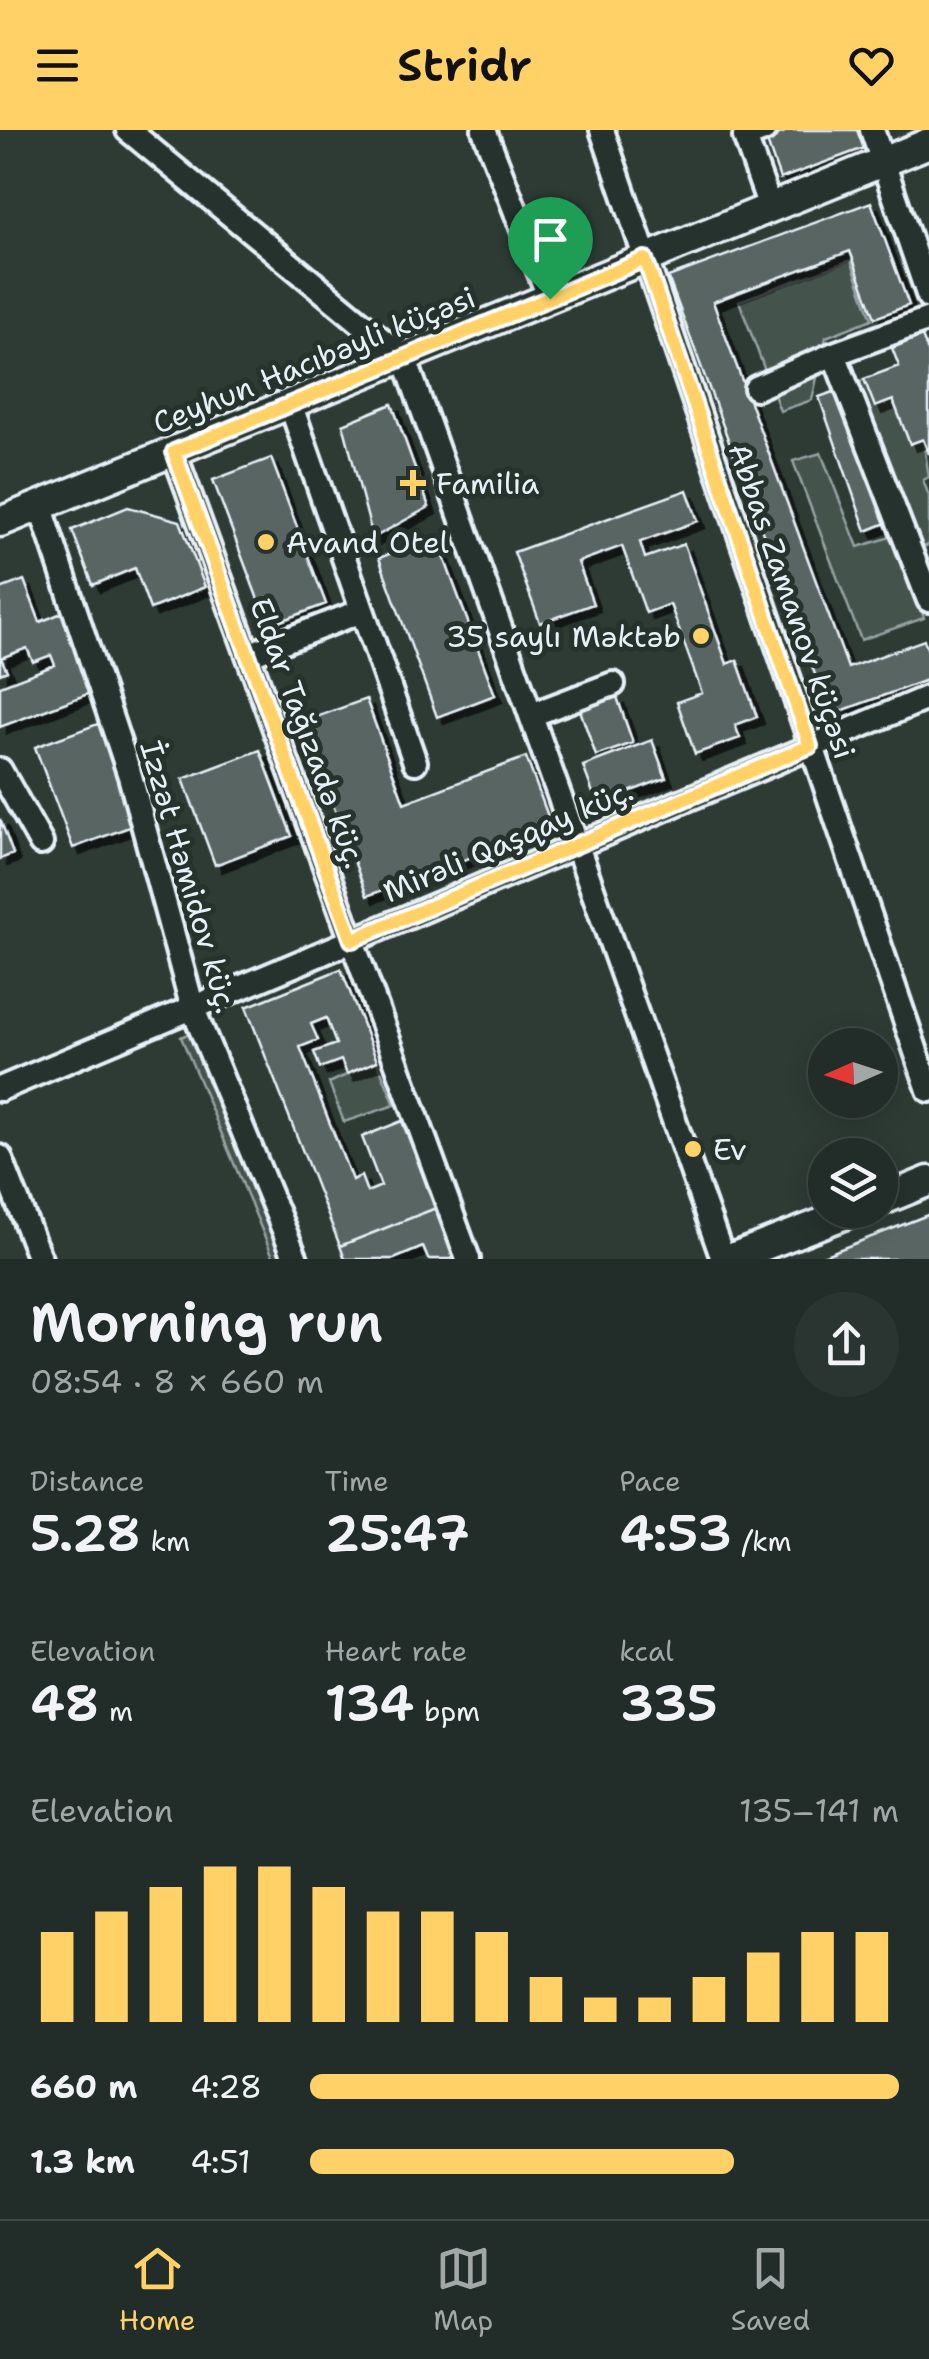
<!DOCTYPE html>
<meta charset="utf-8">
<style>
body{margin:0;font-family:"Shantell Sans",sans-serif;background:#2a3430;color:#f1f3f6;height:100vh;display:flex;flex-direction:column;font-size:38px;white-space:nowrap}
*{box-sizing:border-box;margin:0}
p{font-size:32px;color:#a2a7a8}
.icon{flex:none;width:55px;height:55px;fill:none;stroke:currentColor;stroke-width:2;stroke-linecap:round;stroke-linejoin:round}
.map{position:relative;height:1129px;overflow:hidden}
.details{display:flex;flex-direction:column;background:#222c28;flex:1}
.details>*{flex:none}
.needle{width:65px;rotate:267deg}
.controls{position:absolute;left:808px;top:898px;display:grid;gap:20px}
.controls a{display:grid;place-items:center;width:90px;height:90px;border-radius:50%;background:#222c28;box-shadow:0 5px 25px #0003,0 0 0 2px #3f4845;font-size:50px}
.pin{position:absolute;display:grid;place-items:center;width:85px;height:85px;color:#fff;margin:-102px -42px;border-radius:50% 50% 50% 0;rotate:-45deg;box-shadow:0 0 10px #0007}
.pin .icon{rotate:45deg}
.round{display:grid;place-items:center;flex:none;width:105px;height:105px;border-radius:52px;background:#2a3430}
.summary{display:flex;align-items:center;justify-content:space-between;height:170px;padding:0 30px}
h1{font-size:55px;font-weight:600;line-height:75px}
.stats{display:grid;grid-template-columns:repeat(3,1fr);gap:15px;height:170px;padding:10px 30px}
.stats div{display:grid;align-content:center}
.stats b{font-size:50px;font-weight:600}
.stats small{font-size:28px;font-weight:400}
.stats p{font-size:28px}
.chart{height:280px;padding:20px 30px}
.chart p{display:flex;justify-content:space-between}
.chart svg{width:100%;height:180px;margin-top:10px;stroke:#ffd166;stroke-width:6}
ul{padding:0 30px;list-style:none;font-size:32px}
li{display:grid;grid-template-columns:160px 120px 1fr;align-items:center;height:75px}
li i{height:25px;border-radius:12px;background:#ffd166}
header{display:flex;justify-content:space-between;align-items:center;height:130px;padding:0 30px;background:#ffd166;color:#111;font-size:45px;font-weight:600}
.menu{display:flex;justify-content:space-around;align-items:center;height:140px;border-top:2px solid #3f4845;background:#222c28;font-size:28px;color:#a2a7a8}
.menu a{display:grid;justify-items:center;gap:5px}
.menu .active{color:#ffd166}
.map>svg:first-child{display:block}
</style>
<header><svg class="icon" aria-label="menu" viewBox="0 0 24 24"><path d="M4 6h16M4 12h16M4 18h16"/></svg>Stridr<svg class="icon" aria-label="heart" viewBox="0 0 24 24"><path d="M12 20l-8-8c-3-5 5-10 8-4 3-6 11-1 8 4z"/></svg></header>
<div class="map">
<svg width="929" height="1129" viewBox="0 0 929 1129">
<defs>
<filter id="shadow"><feDropShadow dx="7" dy="7" stdDeviation="0" flood-color="#0009"/></filter>
</defs>
<rect width="100%" height="100%" fill="#2e3b35"/>
<filter id="ink" filterUnits="userSpaceOnUse"><feTurbulence type="fractalNoise" baseFrequency=".01" numOctaves="2"/><feDisplacementMap in="SourceGraphic" scale="20" xChannelSelector="R" yChannelSelector="G"/><feConvolveMatrix kernelMatrix="1 2 1 2 8 2 1 2 1" color-interpolation-filters="sRGB"/></filter>
<g filter="url(#ink)">
<path fill="#45524e" stroke="#96a2a3" stroke-width="2.5" d="M851,130l21,59 -46,18 -14,63 -32,11 -41,-110z
M864,249l29,21 17,44 13,-5 6,38 -6,3 6,16v49l-10,3 -62,-164z
M821,323l37,94 39,-12 27,83 -63,22 -68,-179z
M201,898l94,231h-21l-93,-222z
M377,931l18,44 -51,17 -15,-39z"/>
<path fill="#596563" stroke="#e8f1f8" stroke-width="2.5" filter="url(#shadow)" d="M790,0h67l7,18 -84,31 -14,-40z
M871,72l38,103 -34,13 -25,-67 -137,51 135,366 76,-28 5,13v26l-99,36 -162,-438z
M922,206l7,18v100l-6,-15 -13,5 -17,-44 -18,7 -11,-28 35,-13 -7,-18z
M839,260l47,133 -20,8 -47,-134z
M392,274l37,103 -56,31 -30,-114z
M271,328l55,146 -58,22 -55,-146z
M687,360l11,31 -58,21 5,16 39,-14 43,120 10,-4 20,57 -22,8 5,13 -45,16 -18,-52 25,-9 -32,-89 -24,9 -24,-67 -44,16 15,42 -53,19 -26,-71z
M128,377l52,14 25,66 -55,22 -15,-41 -42,17 -21,-55z
M436,406l59,159 -58,22 -58,-159z
M24,450l16,42 24,-10 29,80 -93,35v-41l55,-21 -4,-10 -18,7 -6,-14 -26,10 6,13 -7,3v-85z
M617,567l16,46 -37,13 -16,-46z
M366,569l38,104 122,-46 26,70 -185,69 -65,-174z
M103,592l37,101 -67,25 -38,-101z
M652,610l14,38 -69,26 -14,-38z
M260,620l32,86 -77,29 -32,-86z
M0,689l13,35 -13,5z
M341,839l36,92 -30,13 -6,-14 -21,8 -6,-16 22,-8 -10,-26 -15,6 7,16 -18,7 52,133 9,-4 6,16 14,-6 -19,-49 40,-16 34,87 -96,38 -94,-239z
M436,1078l20,51h-28l-5,-12 -29,12h-49l-5,-13z
M929,1084v45h-114l110,-43z"/>
<g fill="none" stroke-linecap="round" stroke-linejoin="round">
<g stroke="#e8f1f8" stroke-width="30">
<path id="minor" d="M128,0l277,229 318,900
M484,0l66,169
M602,0l327,960
M764,0l-19,7 25,70
M872,0l57,167
M929,189l-95,35 95,246
M756,258l78,-34
M291,276l124,356
M174,322l294,807
M40,375l90,271 63,233 103,250
M248,525l111,-43
M531,585l82,-31
M0,640l41,73
M0,959l929,-392
M0,1027l40,102"/>
</g>
<g stroke="#e8f1f8" stroke-width="35">
<path id="major" d="M0,392l929,-379
M880,1071l49,-20
M729,1129l127,-49"/>
</g>
<use href="#minor" stroke="#26332d" stroke-width="22"/>
<use href="#major" stroke="#26332d" stroke-width="28"/>
</g>
</g>
<g fill="none" stroke-linecap="round" stroke-linejoin="round" filter="url(#ink)">
<g stroke="#fff" stroke-width="20">
<path id="route" d="M645,129l165,487 -458,194 -178,-488z"/>
</g>
<use href="#route" stroke="#ffd166" stroke-width="12"/>
</g>
<g fill="#ffd166" stroke="#26332d" stroke-width="4">
<path d="M408 338h10v10h10v10h-10v10h-10v-10h-10v-10h10z"/>
<circle cx="266" cy="412" r="10"/>
<circle cx="701" cy="506" r="10"/>
<circle cx="693" cy="1019" r="10"/>
</g>
<g text-anchor="middle" dominant-baseline="central" stroke-width="10" stroke-linejoin="round" paint-order="stroke">
<g font-size="30" fill="#e8f1f8" stroke="#26332d">
<text transform="translate(314 230) rotate(-22)">Ceyhun Hacıbəyli küçəsi</text>
<text transform="translate(792 471) rotate(71)">Abbas Zamanov küçəsi</text>
<text transform="translate(308 603) rotate(70)">Eldar Tağızadə küç.</text>
<text transform="translate(508 711) rotate(-23)">Mirəli Qaşqay küç.</text>
<text transform="translate(189 747) rotate(74)">İzzət Həmidov küç.</text>
</g>
<g font-size="30" fill="#e8f1f8" stroke="#26332d" text-anchor="start">
<text x="436" y="353">Familia</text>
<text x="286" y="412">Avand Otel</text>
<text x="681" y="506" text-anchor="end">35 saylı Məktəb</text>
<text x="713" y="1019">Ev</text>
</g>
</g>
</svg>
<div class="controls">
<a><svg class="needle" viewBox="-14 -14 28 28"><path d="M0-13l5 13h-10z" fill="#e53935"/><path d="M0 13l5-13h-10z" fill="#a2a7a8"/></svg></a>
<a><svg class="icon" aria-label="layers" viewBox="0 0 24 24"><path d="M12 4l9 5-9 5-9-5zM3 14l9 5 9-5"/></svg></a>
</div>
<div class="pin" style="left:550px;top:169px;background:#1e9e55"><svg class="icon" aria-label="arrive" viewBox="0 0 24 24"><path d="M6 21V4h12l-3 4 3 4H6"/></svg></div>
</div>
<section class="details">
<div class="summary"><div><h1>Morning run</h1><p>08:54 · 8 × 660 m</p></div><a class="round"><svg class="icon" aria-label="share" viewBox="0 0 24 24"><path d="M12 15V3M7 8l5-5 5 5M5 13v7h14v-7"/></svg></a></div>
<div class="stats">
<div><p>Distance</p><b>5.28<small> km</small></b></div>
<div><p>Time</p><b>25:47</b></div>
<div><p>Pace</p><b>4:53<small> /km</small></b></div>
</div>
<div class="stats">
<div><p>Elevation</p><b>48<small> m</small></b></div>
<div><p>Heart rate</p><b>134<small> bpm</small></b></div>
<div><p>kcal</p><b>335</b></div>
</div>
<div class="chart"><p><span>Elevation</span>135–141 m</p>
<svg viewBox="0 0 160 44" preserveAspectRatio="none"><path d="M5 44V22M15 44V17M25 44V11M35 44V6M45 44V6M55 44V11M65 44V17M75 44V17M85 44V22M95 44V33M105 44V38M115 44V38M125 44V33M135 44V27M145 44V22M155 44V22"/></svg>
</div>
<ul>
<li><b>660 m</b>4:28<i style="width:100%"></i></li>
<li><b>1.3 km</b>4:51<i style="width:72%"></i></li>
</ul>
</section>
<nav class="menu">
<a class="active"><svg class="icon" aria-label="home" viewBox="0 0 24 24"><path d="M3 11l9-7 9 7M6 9v11h12V9"/></svg>Home</a>
<a><svg class="icon" aria-label="map" viewBox="0 0 24 24"><path d="M3 6l6-2 6 2 6-2v14l-6 2-6-2-6 2zM9 4v14M15 6v14"/></svg>Map</a>
<a><svg class="icon" aria-label="saved" viewBox="0 0 24 24"><path d="M7 4h10v16l-5-4-5 4z"/></svg>Saved</a>
</nav>
